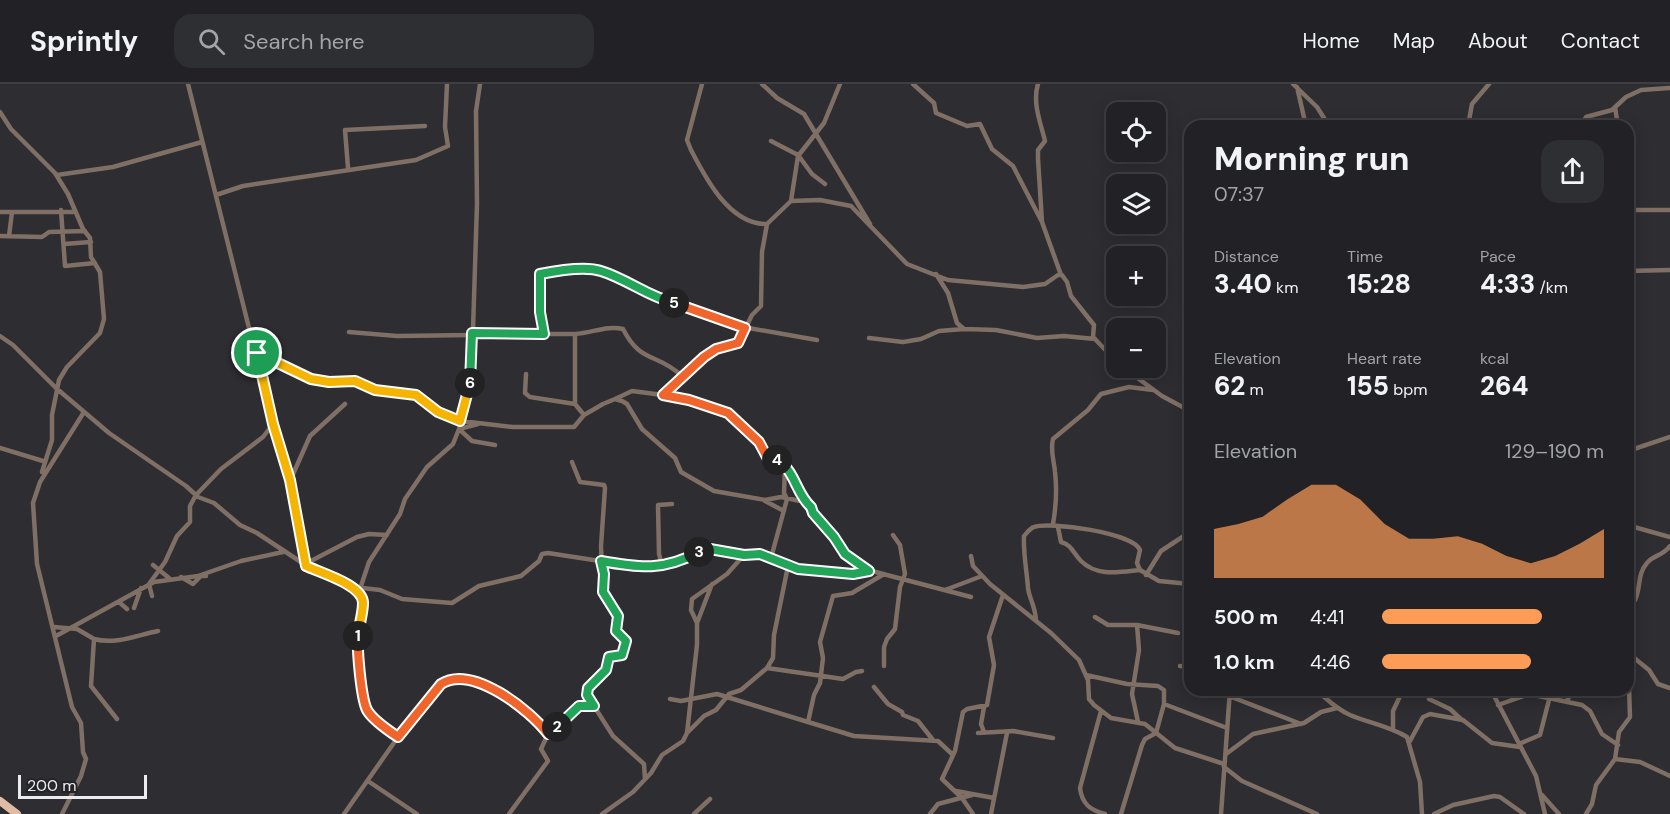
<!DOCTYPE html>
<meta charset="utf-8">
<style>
body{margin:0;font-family:"DM Sans",sans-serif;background:#2e2f32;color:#f1f3f6;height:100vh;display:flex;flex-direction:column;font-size:22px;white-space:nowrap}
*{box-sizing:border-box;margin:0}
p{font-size:20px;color:#a2a4a7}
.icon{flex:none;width:33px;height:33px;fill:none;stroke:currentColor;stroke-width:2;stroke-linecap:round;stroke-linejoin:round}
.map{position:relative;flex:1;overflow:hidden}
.details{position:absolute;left:1184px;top:36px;width:450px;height:576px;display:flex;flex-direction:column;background:#222226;border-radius:18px;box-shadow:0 3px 15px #0003,0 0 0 2px #3f3f43}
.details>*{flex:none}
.fabs{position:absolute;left:1106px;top:18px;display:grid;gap:12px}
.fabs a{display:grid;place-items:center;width:60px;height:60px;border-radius:12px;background:#222226;box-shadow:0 3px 15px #0003,0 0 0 2px #3f3f43;font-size:30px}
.scale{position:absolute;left:18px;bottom:15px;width:129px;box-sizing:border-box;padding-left:6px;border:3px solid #ebecef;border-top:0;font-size:16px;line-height:21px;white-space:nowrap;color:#ebecef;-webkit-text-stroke:4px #232328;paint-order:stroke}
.pin{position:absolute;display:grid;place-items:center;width:51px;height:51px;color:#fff;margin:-26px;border:3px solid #fff;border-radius:50%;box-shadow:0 2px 6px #0007}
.km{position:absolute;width:30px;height:30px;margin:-15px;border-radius:50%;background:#222;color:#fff;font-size:16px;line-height:30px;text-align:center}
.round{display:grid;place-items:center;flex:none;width:63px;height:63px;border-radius:18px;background:#2e2f32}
.summary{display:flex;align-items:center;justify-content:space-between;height:102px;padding:0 30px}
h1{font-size:33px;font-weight:800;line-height:45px}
.figures{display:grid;grid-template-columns:repeat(3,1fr);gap:9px;height:102px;padding:6px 30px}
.figures div{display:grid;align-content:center}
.figures b{font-size:26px;font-weight:800}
.figures small{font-size:16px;font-weight:400}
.figures p{font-size:16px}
.chart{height:168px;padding:12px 30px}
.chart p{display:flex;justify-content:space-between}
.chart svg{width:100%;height:108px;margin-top:6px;fill:#fd9c56;opacity:.7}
ul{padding:0 30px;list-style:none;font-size:20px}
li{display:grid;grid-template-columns:96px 72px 1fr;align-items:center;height:45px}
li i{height:15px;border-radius:8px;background:#fd9c56}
header{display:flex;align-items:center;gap:36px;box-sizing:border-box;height:84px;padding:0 30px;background:#222226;border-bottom:2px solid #3f3f43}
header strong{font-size:28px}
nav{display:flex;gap:33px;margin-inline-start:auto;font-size:21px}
.search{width:420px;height:54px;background:#2e2f32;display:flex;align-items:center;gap:15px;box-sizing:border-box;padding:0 21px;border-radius:18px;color:#a2a4a7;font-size:22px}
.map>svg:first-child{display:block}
</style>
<header>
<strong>Sprintly</strong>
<div class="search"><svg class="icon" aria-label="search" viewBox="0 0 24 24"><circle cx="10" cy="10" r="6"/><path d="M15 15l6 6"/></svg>Search here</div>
<nav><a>Home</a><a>Map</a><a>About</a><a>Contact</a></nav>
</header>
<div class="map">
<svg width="1670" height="730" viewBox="0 0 1670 730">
<rect width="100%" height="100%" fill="#2d2d32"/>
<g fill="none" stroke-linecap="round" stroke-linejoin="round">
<path stroke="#7f6f64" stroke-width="4.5" d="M188,0l85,340 17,57 17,85
M480,0l-4,27 1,93 -5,157 -2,29 -11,39 13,12 23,4
M702,0l-15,56 4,10c15,29 39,75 76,74
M762,0l15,14 27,16 66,110
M913,0l21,19 2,10 31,13 13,-2 12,25 21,17 29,56
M1038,0c-6,19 3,40 7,57l-7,9v9l4,63 19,53
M1293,0l24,23 12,19
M1297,3l9,39
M1615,23l3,19
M0,28l11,17 46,46 56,-8 89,-25
M1468,42l4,-22 17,-20
M1581,42l5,-9 26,-7 14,-13 15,-7 28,-2
M771,57l27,14 14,19 13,10
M348,84l-3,-38 80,-4
M216,111l27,-9 173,-26 32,-14 -3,-19 2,-43
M791,117l7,-45 26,-33 16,-39
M61,126l4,56 30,-3
M1628,126h42
M0,128h75
M0,152l42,1 7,-5 36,-1
M9,152l3,-24
M64,160l27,-2
M1628,187l42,-1
M936,190l12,19 9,30 7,6 32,1 41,8 27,-2 31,3
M349,248l48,4 147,-2
M575,250c17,-1 32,-9 48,-5 18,35 33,23 59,47
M0,252l13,9 43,43 53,45 77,53 12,11 16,6 26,22 17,8 50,33 47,21c12,16 6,30 4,49 -2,15 2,61 9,74 5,9 22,21 31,27l-54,77
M869,254l34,4 18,-3 18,-8 25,-2
M257,269l54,26 18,3 26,-1 21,9 40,5 22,17 23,9 52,6h61l10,-12 19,-11 12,-5 7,2 5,3 15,25 33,29 6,14 33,19 51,9 16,-3 24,5 6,5 2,7 21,23 11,17 19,15 107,28
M1124,284l38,28 28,15
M526,290l-1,19 5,4 45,7
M663,311l26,5 39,13 31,29 8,15 17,7 21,38
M615,315l17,-8 31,4 41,-38 12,-8 22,-6 14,-28 9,-9 1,-54 5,-28 24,-23 29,-1 31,6 56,58 41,16 75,7 22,-3 13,-9h4l5,7 4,14 23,29 -1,12 23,24
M584,331l-9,-11v-70h-31l-4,-22v-38l27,-5 31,1 56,28 33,9 56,20 74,13
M0,364l43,13
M1628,367l42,-14
M572,378l8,20 24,3 1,3 -4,58 2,46 16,24 -3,15 10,10 -4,14 -13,2 -3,13 -18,18 -1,7 7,11
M42,388l10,-32v-25l7,-35 8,-13 33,-34 4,-14 -4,-47 -9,-15 -1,-19 -7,-9 -15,-35 -13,-21
M290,397l20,-45 35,-32
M765,417l19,10
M1628,436l6,7 36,10
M1053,440c3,-17 4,-35 2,-52 -1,-12 -5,-21 -2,-33l35,-29 13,-16 28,-7 24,3
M1058,443l3,15c11,3 12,11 20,19 16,16 39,11 59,9
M971,472l2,10 17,18 61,49 28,27 9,20 1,19 5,6 17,13 34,6 30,24 49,16
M771,474l16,-59 -3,-6 1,-27
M307,479l50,-26 12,-3 18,1
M153,481l16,13
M662,481l-3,-11 -1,-49 14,-1
M1146,491l15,-24 29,-19
M181,493l12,7 8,-8h5
M361,502l8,-24 31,-48 5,-15 22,-32 26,-23 6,-15 19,-5
M354,503l26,3 22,9 50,4 27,-17 42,-10 18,-15 3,-7 6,-1 91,14 38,-3 33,-15 34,6 16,-1 38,15 57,5 14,-3
M945,506l37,-14
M152,512l-3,-12 16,-22 12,-26 13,-14v-16l6,-11 25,-26 42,-32 10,-13
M119,518l8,7
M1628,518l7,-2c6,-12 2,-26 12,-37 6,-8 16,-7 23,-17
M134,524l7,-20
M1095,533l13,8h29l41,8
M1036,536c-1,-15 -7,-22 -8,-32 -1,-16 -5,-35 -4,-52 3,-3 6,-8 10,-9 15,-6 100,6 106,23l-3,13 3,7 19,11 31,3
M697,539l15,-39
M1137,541l2,25 -7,44 6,28
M54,543l23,2 17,10 -3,47 26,33
M56,552l98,-54 44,-6 43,-15 42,-9
M94,555c22,6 43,-4 64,-8
M1628,569l21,17 9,14 12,4
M884,582v-19l3,-8 8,-10 5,-42 5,-13 -5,-29 -7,-10
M1180,582l10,1
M767,584l76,11 13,-7 6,-1
M1086,591l41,9 31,2 6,4v14l-8,29 -11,6 -3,6 -21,69
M874,603l14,17 14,8 1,3 15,6 15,19
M1316,606c11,9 20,19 34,25 19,8 39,11 57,22l13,45 2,32
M1491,606l45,86 9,38
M1229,612l72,28
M670,615l11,2 36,-7 91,28 6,-27 6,-12 3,-25 -3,-16 13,-46 19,-3 32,-19
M1429,615l21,10 12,11
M1567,617l5,-11
M1164,620l63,24
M1498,621l31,-11 53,11 8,6 12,23 16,11
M984,623l-3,17 3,8
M1101,627l-21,77c2,16 10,22 25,26
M808,638l46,14 84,5 15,14
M1393,646v-19l10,-21
M687,649l17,-17 12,-6 13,-16 12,-4 26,-22 6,-10 1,-23 14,-69
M978,649l35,-2 40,7
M548,650l31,-27 15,-1 19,30 31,28 1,15
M398,653c11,-14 33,-49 48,-56 31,-13 84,30 102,53l-7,15 7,12 -39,53
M1410,657l13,-24 7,-3 33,6 29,23 28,4
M1519,660l21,-9 9,-35
M1226,670l27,-20 51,-11 17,-11 16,-4
M1615,675l25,3 30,14
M1224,683l18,14 75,33
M368,697l49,33
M956,707l38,7
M1542,711l17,19
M62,730l19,-38 5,-17 -3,-7 -2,-29 -9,-16 -35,-143 -4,-61 7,-21 44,-70
M602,730l31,-22 18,-19 11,-18 21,-14 4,-8 10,-88v-22l-6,-13 1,-11 35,-25 17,-19
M694,730l16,-15
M930,730l8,-10 34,-9
M973,730l-11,-16 -20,-19 13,-28 8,-39 4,-3 20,-4 7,-40 -5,-28 14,-42
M991,730l16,-81
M1221,730l9,-124
M1434,730l19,-9 41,-9 6,1 24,17
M1586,730l6,-10 4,-19 19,-26 4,-27 11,-15 -2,-60 3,-25 -3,-19"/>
<path stroke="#e1bca4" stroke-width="8" d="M0,717l17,13"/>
</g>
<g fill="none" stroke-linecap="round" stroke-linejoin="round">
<g stroke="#fff" stroke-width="12">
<path id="split-1" d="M257,269l16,71 17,56 16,86c15,7 57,19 57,37 0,10 -4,22 -5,33"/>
</g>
<g stroke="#fff" stroke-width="12">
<path id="split-2" d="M358,552c-1,14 3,62 9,74 5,9 22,21 31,27l43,-53c31,-20 89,26 107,50l9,-7"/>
</g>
<g stroke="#fff" stroke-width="12">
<path id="split-3" d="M557,643l22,-21h15l-7,-11 1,-7 18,-18 3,-13 13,-2 4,-14 -10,-10 2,-15 -15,-24 1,-18 -3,-13c40,7 62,10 98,-9"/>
</g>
<g stroke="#fff" stroke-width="12">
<path id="split-4" d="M699,468l11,-3 34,6 16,-1 38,15 55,5 16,-3 -24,-17 -11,-17 -21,-24 -2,-6c-15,-13 -16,-37 -34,-47"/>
</g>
<g stroke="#fff" stroke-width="12">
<path id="split-5" d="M674,219l71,25 -7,15 -22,6 -12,8 -41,38 26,5 39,13 31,29 8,15 10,3"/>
</g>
<g stroke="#fff" stroke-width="12">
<path id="split-6" d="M470,299l2,-50 72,1 -4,-22v-38c15,-3 46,-8 61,-3 26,8 46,25 73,32"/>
</g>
<g stroke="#fff" stroke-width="12">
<path id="split-7" d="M257,269l54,26 18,3 26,-1 20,9 41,5 22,17 22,9 10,-38"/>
</g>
<use href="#split-1" stroke="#f5b400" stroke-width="8"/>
<use href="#split-2" stroke="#f0652b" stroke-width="8"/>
<use href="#split-3" stroke="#22a559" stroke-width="8"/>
<use href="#split-4" stroke="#22a559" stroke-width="8"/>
<use href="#split-5" stroke="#f0652b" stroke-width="8"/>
<use href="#split-6" stroke="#22a559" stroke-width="8"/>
<use href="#split-7" stroke="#f5b400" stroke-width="8"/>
</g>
</svg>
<div class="fabs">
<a><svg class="icon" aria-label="locate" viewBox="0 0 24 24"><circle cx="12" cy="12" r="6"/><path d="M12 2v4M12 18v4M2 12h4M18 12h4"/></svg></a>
<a><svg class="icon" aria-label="layers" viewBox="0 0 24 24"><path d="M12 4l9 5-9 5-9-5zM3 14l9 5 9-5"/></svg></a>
<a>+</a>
<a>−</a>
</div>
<div class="scale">200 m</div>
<div class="pin" style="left:257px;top:269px;background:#1e9e55"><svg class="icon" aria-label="arrive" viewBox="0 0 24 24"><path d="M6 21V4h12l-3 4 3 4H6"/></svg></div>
<b class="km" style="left:358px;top:552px">1</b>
<b class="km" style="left:557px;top:643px">2</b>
<b class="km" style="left:699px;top:468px">3</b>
<b class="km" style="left:777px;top:376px">4</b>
<b class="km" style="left:674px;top:219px">5</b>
<b class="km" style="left:470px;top:299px">6</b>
<section class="details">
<div class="summary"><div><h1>Morning run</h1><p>07:37</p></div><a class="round"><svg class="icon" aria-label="share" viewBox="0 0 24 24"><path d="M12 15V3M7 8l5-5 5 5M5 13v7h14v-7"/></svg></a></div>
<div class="figures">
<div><p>Distance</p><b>3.40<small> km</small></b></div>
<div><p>Time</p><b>15:28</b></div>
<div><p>Pace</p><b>4:33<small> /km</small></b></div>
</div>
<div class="figures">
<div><p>Elevation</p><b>62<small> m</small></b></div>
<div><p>Heart rate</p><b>155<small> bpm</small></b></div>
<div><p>kcal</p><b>264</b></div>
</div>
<div class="chart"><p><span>Elevation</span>129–190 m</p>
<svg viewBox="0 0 160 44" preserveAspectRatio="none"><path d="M0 44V24L10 22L20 19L30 12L40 6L50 6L60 12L70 22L80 28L90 28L100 27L110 30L120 35L130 38L140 35L150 30L160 24V44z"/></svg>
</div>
<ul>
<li><b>500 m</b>4:41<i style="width:72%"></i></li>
<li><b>1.0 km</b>4:46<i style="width:67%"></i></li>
</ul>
</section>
</div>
